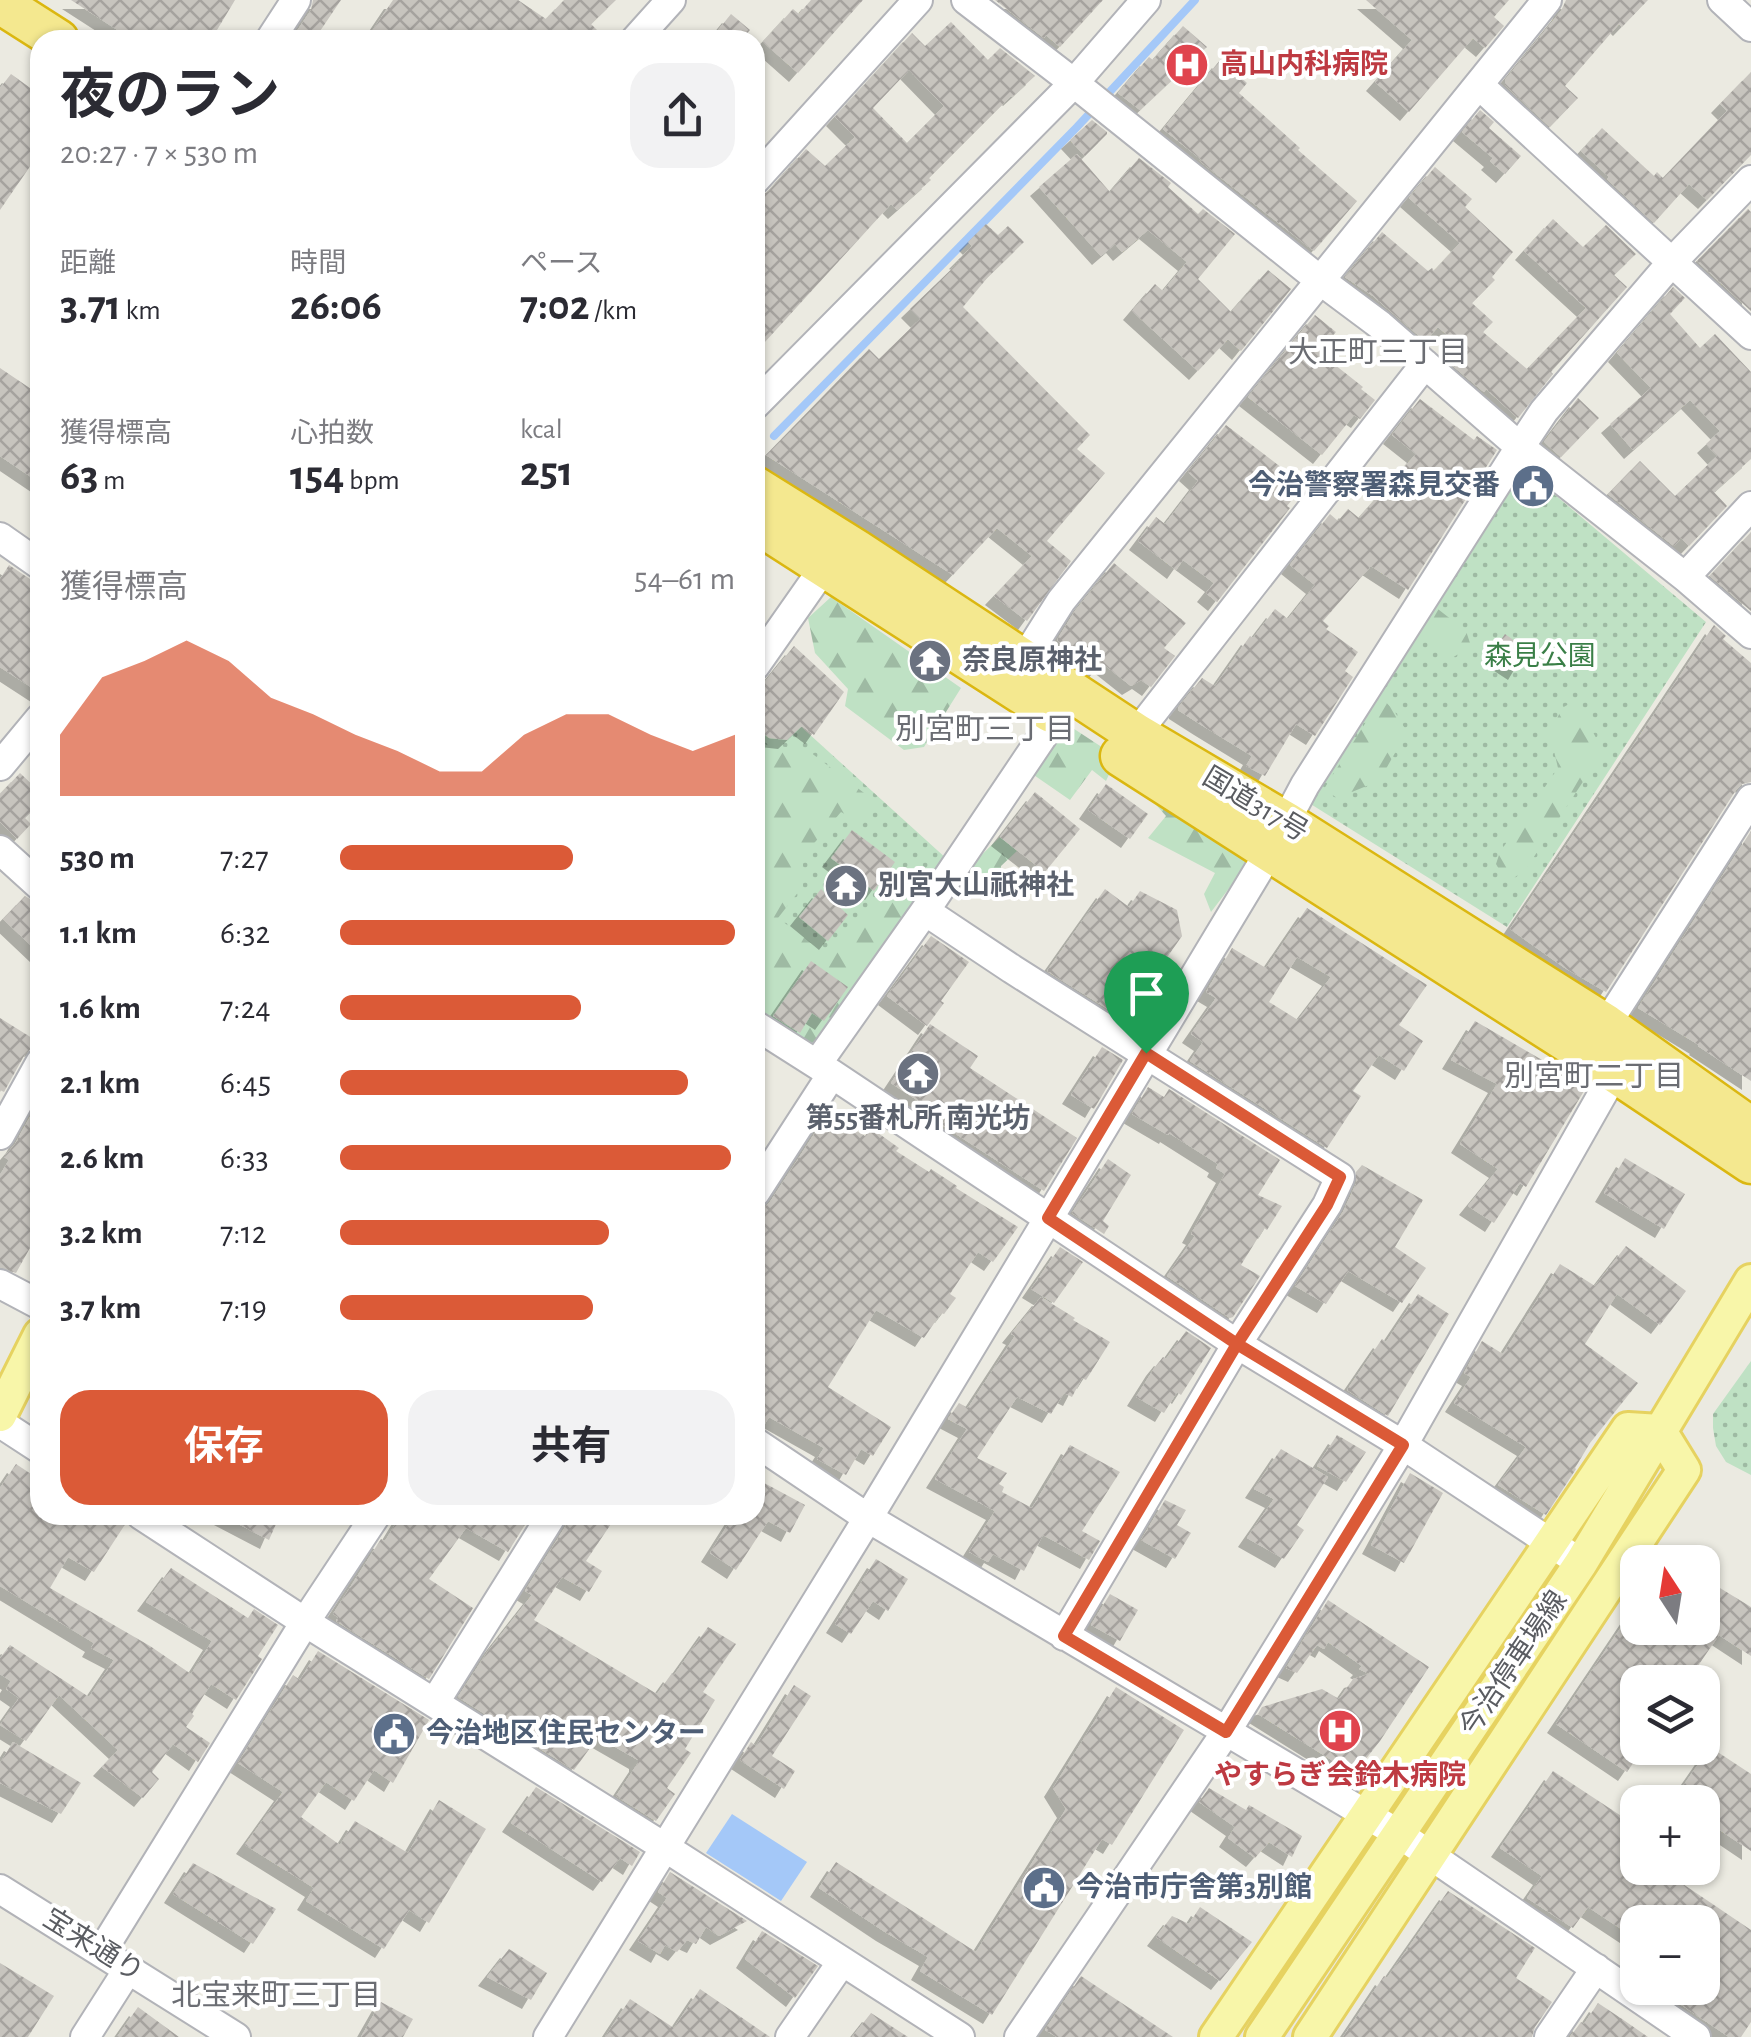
<!DOCTYPE html>
<html lang="ja">
<meta charset="utf-8">
<style>
body{margin:0;font-family:"Alegreya Sans","Noto Sans JP",sans-serif;background:#f2f2f3;color:#2b2b33;height:100vh;display:flex;flex-direction:column;font-size:38px;white-space:nowrap}
*{box-sizing:border-box;margin:0}
p{font-size:32px;color:#7c7c81}
.icon{flex:none;width:55px;height:55px;fill:none;stroke:currentColor;stroke-width:2;stroke-linecap:round;stroke-linejoin:round}
.map{position:relative;flex:1;overflow:hidden}
.side{position:absolute;left:30px;top:30px;width:735px;height:1495px;display:flex;flex-direction:column;background:#fff;border-radius:30px;box-shadow:0 2px 8px #0004}
.side>*{flex:none}
.needle{width:65px;rotate:348deg}
.fabs{position:absolute;left:1620px;top:1545px;display:grid;gap:20px}
.fabs a{display:grid;place-items:center;width:100px;height:100px;border-radius:20px;background:#fff;box-shadow:0 2px 8px #0004;font-size:50px}
.pin{position:absolute;display:grid;place-items:center;width:85px;height:85px;color:#fff;margin:-102px -42px;border-radius:50% 50% 50% 0;rotate:-45deg;box-shadow:0 0 10px #0007}
.pin .icon{rotate:45deg}
.round{display:grid;place-items:center;flex:none;width:105px;height:105px;border-radius:30px;background:#f2f2f3}
.overview{display:flex;align-items:center;justify-content:space-between;height:170px;padding:0 30px}
h1{font-size:55px;font-weight:700;line-height:75px}
.stats{display:grid;grid-template-columns:repeat(3,1fr);gap:15px;height:170px;padding:10px 30px}
.stats div{display:grid;align-content:center}
.stats b{font-size:42px;font-weight:700}
.stats small{font-size:28px;font-weight:400}
.stats p{font-size:28px}
.chart{height:280px;padding:20px 30px}
.chart p{display:flex;justify-content:space-between}
.chart svg{width:100%;height:180px;margin-top:10px;fill:#db5a37;opacity:.7}
.action{display:flex;gap:20px;margin-top:auto;padding:20px 30px}
.action a{flex:1;height:115px;border-radius:30px;background:#db5a37;color:#fff;font-size:40px;font-weight:700;line-height:115px;text-align:center}
.action a+a{background:#f2f2f3;color:#2b2b33}
ul{padding:0 30px;list-style:none;font-size:32px}
li{display:grid;grid-template-columns:160px 120px 1fr;align-items:center;height:75px}
li i{height:25px;border-radius:12px;background:#db5a37}
.map>svg:first-child{display:block}
</style>
<div class="map">
<svg width="1751" height="2037" viewBox="0 0 1751 2037">
<defs>
<pattern id="green-dots" width="8" height="8" patternUnits="userSpaceOnUse" patternTransform="scale(2.5)"><rect width="8" height="8" fill="#bfe1c4"/><path d="M2 2h.1M6 6h.1" fill="none" stroke="#9ebaa3" stroke-width="1.8" stroke-linecap="round"/></pattern>
<pattern id="forest-firs" width="22" height="20" patternUnits="userSpaceOnUse" patternTransform="scale(2.5)"><rect width="22" height="20" fill="#bfe1c4"/><path d="M5 1l3.5 6h-7zM16 11l3.5 6h-7z" fill="#9ebaa3"/></pattern>
<pattern id="building-cross-hatch" width="8" height="8" patternUnits="userSpaceOnUse" patternTransform="scale(2.5)"><rect width="8" height="8" fill="#c7c4be"/><path d="M0 0l8 8M0 8l8-8" fill="none" stroke="#a5a29e"/></pattern>
<filter id="shadow"><feDropShadow dx="-9" dy="9" stdDeviation="0" flood-color="#0004"/></filter>
</defs>
<rect width="100%" height="100%" fill="#ebeae1"/>
<path fill="url(#green-dots)" d="M1523,468l183,154 -199,305 -198,-124 208,-333z
M775,703l173,157 -137,199 -56,-39v-294z
M1751,1361v114l-25,-13 -10,-16 -3,-18v-14z"/>
<path fill="url(#forest-firs)" d="M831,597l130,91 -37,59 -20,3 -59,-44 3,-17 -33,-36 -7,-35z
M1434,606l32,25 5,15 -19,12 -14,-17 -18,-8z
M1381,698l12,11 14,23 -28,49 -42,17 -13,-9z
M1576,700l27,51 -77,118 -19,14 -11,-19 4,-12 58,-84 -8,-34 12,-26z
M1062,721l55,36 -11,24 -14,-11 -22,30 -42,-29z
M755,728l11,17 40,4 70,53 -13,22 -22,-12 -38,44v30l-25,32 36,27 15,7 59,-70 26,21 -103,148 -56,-45z
M1150,798l106,55 -45,59 -7,-18 11,-21 -67,-35 18,-22z
M1000,837l17,14 -16,15 -1,23 -16,7 -20,-24z"/>
<path fill="#a4c8f8" d="M732,1814l75,48 -26,39 -75,-48z"/>
<g fill="none" stroke-linecap="round" stroke-linejoin="round">
<path stroke="#a4c8f8" stroke-width="8" d="M774,436l303,-309 118,-127"/>
</g>
<path fill="url(#building-cross-hatch)" fill-rule="evenodd" filter="url(#shadow)" d="M71,0h164l-24,40h-78z
M313,0h28l-27,40h-10l-9,-6 16,-24z
M393,0h125l28,19 18,-19h52l-25,24 16,16h-241z
M811,0h52l-65,73 -35,-31 30,-33 6,5z
M995,0h108l-43,47 -14,-12 -2,3z
M1366,0h143l-15,17 10,9 -19,22 -12,-10 -64,74 -34,-30 37,-42z
M1566,0h82l-26,27 -3,-3 -54,62 13,12 -28,29 -45,-42v-5l56,-69z
M731,14l19,16 -9,10h-31z
M951,22l37,38 12,-12 35,28 -23,21 -1,-1 -82,82 2,2 -34,30 -6,-6 -136,149v-156l13,-5 38,-43 19,17 30,-29 -20,-20 77,-84 13,13zM909,70l35,36 -37,37 -34,-35z
M1183,26l24,21 -67,63 -22,-17 31,-36 4,3z
M1221,59l26,24 -8,10 61,55 -2,2 59,51 -43,50 -108,-85 -7,-6 4,1 -40,-32z
M1751,72v83l-44,45 -18,-16 -35,39 -47,-44 2,-2 -28,-26 21,-23 52,48 3,-4 6,6 64,-67 -7,-7z
M11,74l29,21v12l-10,13 10,7v25l-40,58v-122z
M1480,110l14,12 -5,6 32,28 -16,18 -15,-13 3,-3 -31,-26z
M1092,120l15,12v2l-22,22 -15,-16z
M1077,154l33,38 29,-34 32,25 -3,4 30,27 5,-5 32,25 -37,45 33,33 37,-42 23,19 -50,62 -13,-12 -30,32 -66,-60 23,-27 8,7 24,-29 -39,-32 -26,22 -7,-8 -14,12 -62,-69z
M1435,167l37,32 -7,8 48,45 -21,25 3,3 -23,23 21,19 -10,10 44,37 59,-61 -62,-57 29,-32 30,28 23,-22 30,29 -22,21 13,12 -76,85 2,2 -35,44 -32,-29 -2,3 -31,-26 13,-15 -28,-24 -13,14 -52,-45 -28,-19 37,-45 46,39 4,-3 2,3 26,-28 -51,-45z
M1748,209l3,3v99l-54,-50z
M986,224l12,11 10,-9 16,16 -36,35 -25,30 127,128 -13,14 28,24 -58,68 24,20 -44,60 -33,-25 38,-40 -35,-28 -44,47 -187,-120 103,-106 10,10 41,-40 -10,-10 50,-48 -2,-1 14,-14 -4,-4z
M1673,287l12,11 -15,16 30,34 15,-14 36,38v87l-37,33 13,14 -38,40 -8,-8 -7,8 -66,-52 32,-33 35,35 42,-40 -11,-12 14,-13 -30,-31 -57,50 -23,-26 41,-36 -34,-35z
M1315,315l21,17 -13,14 11,9 -4,6 33,26 -2,2 14,11 -15,19 -6,-4 -32,40 -74,-58z
M0,368l40,27v88l-40,-27z
M1578,398l21,20 -38,39 -17,-15z
M1420,399l54,41 3,-4 20,14 -89,140 -37,-24 -48,55 6,5 -3,3 32,23 -13,19 8,6 -38,59 -19,-12 -31,52 -19,-10 6,-10 -49,-30 -25,-16v-2l24,-30 13,8 35,-50 3,2 22,-29 13,10 27,-34 -25,-20 40,-51 8,7 10,-12 11,9 57,-64 -24,-19z
M1226,425l78,60 -17,21 3,2 -73,94 -11,-9 8,-10 -31,-23 -7,10 -38,-29 18,-24 9,7 33,-43 -10,-9z
M1751,532v79l-41,-35z
M1114,563l72,60 -22,25 11,8 -24,31 -10,-7 -10,6 -29,-23 -4,6 -21,-17 -2,3 -18,-15 18,-29z
M9,565l21,14 10,3v111l-40,-26v-88z
M1714,625l12,11 -3,3 28,24v119l-9,2 -6,6 -130,202 -41,-24 -55,-39z
M1505,634l24,17 -12,20 -26,-17z
M794,646l50,46 -30,43 -12,-9 -15,14 -18,-2 -14,-12v-32z
M20,773l20,19v11l-15,15 6,6 -14,15 -17,-17v-28z
M1106,784l42,30 -18,25 -42,-29z
M1035,792l45,37 -35,43 -45,-35z
M852,830l43,32 -21,29 -43,-33z
M1751,831v250l-53,-35 1,-1 -61,-37z
M821,889l27,26 -20,26 -29,-24z
M1105,889l24,18 11,-16 37,19 5,26 -58,83 -77,-48z
M25,896l15,9v49l-37,-35z
M1307,908l120,77 -28,40 24,16 -19,30 -25,-16 -26,36 8,5 -34,52 -137,-87 13,-19 -12,-8 25,-36 -10,-6 26,-44 34,20zM1297,957l34,20 -33,43 -29,-18z
M931,936l38,26 -28,39 3,2 -17,23 -40,-30z
M811,961l37,26 -24,34 -12,-8 -12,20 -27,-17z
M0,1018l40,25v3l-8,2 -7,6 -21,38 -4,-2z
M1475,1021l112,65 -61,101 -6,-4 -26,40 -26,-17 30,-37 -38,-25 37,-60 -46,-24z
M930,1024l48,32 -8,12 107,70 -33,53 -102,-66 4,-6 -55,-36z
M1102,1047l21,13 -29,49 -23,-14z
M1148,1087l16,10 5,-8 111,71 -22,35 24,11 -15,24 -3,-2 -23,37 19,11 -27,41 -3,1 -63,-42 28,-40 -4,-2 34,-60 -9,-6 2,-4 -49,-31 -1,2 -36,-21z
M40,1099v69l-10,18 10,6v38l-24,43 -16,-6v-92l9,-15 -5,-3 11,-13z
M828,1113l37,23 6,-8 28,20 -3,3 33,21 2,-3 26,17 -1,2 62,39 -25,35 -15,-10 -28,42 6,4 -12,16 -3,-1 -17,25 -48,-28 -48,77 63,40 -18,29 -12,-7 -15,26 -29,-16 7,-11 -55,-31 -6,10 -8,-2v-215l9,-2 6,-6z
M1625,1158l60,36 -21,35 -60,-36z
M1108,1159l23,16 -28,46 6,5 -5,8 -32,-21z
M1362,1165l61,35 -28,47 31,21 -24,35 -54,-32 -22,33 -31,-18 48,-74 13,-28v-12z
M1626,1246l60,45 -26,34 -43,-31 -32,50 53,39 -48,60 -15,25 1,1 -30,46 -48,-30 28,-38 -72,-44 17,-26 -7,-4 18,-32 21,13 57,-90 35,22z
M1060,1247l23,15 -29,41 -23,-14z
M1418,1294l31,20 -61,102 -41,-26 35,-51 4,3z
M1041,1297l34,21 -2,2 37,22 -24,38 -4,-2 -10,19 -8,-4 -13,21 -34,-17 -40,61 30,15 -8,11 5,3 -2,5 30,16 38,-63 50,27 -38,59 18,10 -11,19 -46,-25 -19,36 -31,-17 -5,8 -19,-10 26,-41 -60,-32 32,-50 -19,-10 11,-16 9,5 47,-72 -4,-2z
M1186,1331l25,17 -30,47 -4,-3 -13,21 -28,-16 19,-30 8,-10 3,2z
M1337,1435l29,17 -20,30 -29,-16z
M1281,1449l47,28 -31,48 7,5 -20,29 -37,-21 27,-39 -20,-10z
M16,1464l24,16v35h84l2,8 -32,49 -26,-15 -18,31 100,58 41,28 21,-33 -66,-39 25,-34 77,50 6,-9 24,16 -20,31 4,3 -26,41 -25,-16 -19,30 2,2 -8,11 24,16 -12,19 -25,-18 -21,28 7,7 -16,19 -41,-31 16,-17 -59,-55 -33,46 -26,-16 19,-27 -13,-9 5,-8 -11,-7v-16l10,-13 79,52 25,-37 -23,-12 3,-5 -94,-57v-98z
M1410,1473l33,20 -39,70 -33,-18z
M755,1478l50,27 -15,28 -22,-12 -32,49 -26,-17 24,-38h21z
M1165,1500l21,10 -9,15 14,8 -16,26 -34,-19z
M221,1515h59l-11,25z
M401,1515h130l-23,37 -42,-24 -37,51 44,29 -44,71 -93,-58 2,-4 -5,-3 48,-75 4,2z
M569,1515h48l-31,46 16,10 -13,21 -27,-15 -28,43 123,74 15,-21 2,2 34,-48 28,17 -33,48 12,8 -30,49 6,4 -24,35 8,6 -19,27 -40,-25 22,-33v-3l-40,-23 -24,33 -116,-73 30,-46 44,-56 -7,-4 42,-67z
M876,1559l32,20 -20,32 -15,-10 -22,33 -16,-10z
M1702,1577l49,30v49l-32,-21 -32,47h-49v74l-11,16 -71,-48 82,-122v26h64z
M1110,1594l28,16 -18,31 -29,-16z
M1328,1600l101,67 -49,74 -26,33 -96,-60 4,-7 60,-18 17,10 14,-20 16,-5 -10,-5 3,-3 -34,-24 -4,7 -7,-4 -20,28 -11,-5z
M318,1651l111,69 -36,63 -19,-13 -20,31 -28,-19 -25,35 39,28 15,-24 53,32 31,-53 47,29 -57,94 -20,-13 -25,39 -78,-48 8,-13 -69,-43 38,-53 -45,-29 55,-88 7,5z
M794,1685l17,11 -39,60 23,15 -11,18 -44,-29 11,-18 5,4z
M1116,1687l68,43 -72,115 -10,-6 -110,176 -72,-44 8,-14 -43,-25 -66,-44 17,-26 140,90 90,-143 -13,-21z
M13,1742l68,41 -20,31 -61,-31v-20z
M1710,1747l41,27v77l-49,-33v-16h-30z
M1553,1771l85,56v41h48l-9,12 74,50v92l-10,15h-12l-55,-37 8,-12h20v-66h-64v18l-50,-33 -15,21 -46,-30 15,-22 -42,-28z
M536,1787l104,65 -8,14 -12,-8 -18,24 -91,-59z
M1209,1788l37,22 3,-5 53,31 -10,21 -23,-15 -14,16 -27,-20 7,-11 -36,-25z
M193,1863l83,46 -23,35 -80,-50z
M670,1872l77,49 -28,15 -13,-9 -10,17 -9,-4 -10,12 -12,-7 -5,9 -22,-13 29,-43 -9,-6z
M1448,1891l87,57 -19,30 36,24 -17,25 -3,10h-189l41,-61 3,2z
M1200,1907l52,35 -32,39 -64,-44 16,-21 17,8z
M762,1931l56,35 -23,32 -50,-39z
M509,1949l38,24 -16,27 -44,-23z
M0,1963l54,33 -26,41h-28z
M1081,1976l92,61h-116l-12,-7z
M700,1989l70,48h-165l25,-38 44,29z
M381,2002l32,17 -10,18h-42z
M1598,2003l27,18 23,16h-78l11,-15 3,2z
M138,2007l41,30h-62z
M871,2013l37,24h-56z"/>
<g fill="none" stroke-linecap="round" stroke-linejoin="round">
<g stroke="#b2b3b8" stroke-width="32">
<path id="minor" d="M966,0l108,83 247,198 59,44 140,122 165,130 66,57
M1722,0l29,27
M270,40l26,-40
M635,40l36,-40
M1479,85l272,250
M755,180l163,-180
M755,405l319,-322 72,-83
M0,537l40,28
M1685,577l66,-71
M1023,661l38,-60 486,-601
M755,666l70,-100
M1136,734l289,-370
M0,766l40,-48
M0,850l40,36
M925,911l87,58 328,208 -13,28 -90,139 -173,292
M755,1025l77,49 405,270 166,101 178,118
M1606,1025l145,-226
M817,1064l108,-153 132,-196
M0,1135l40,-72
M755,1193l77,-119
M0,1284l40,21
M0,1423l40,26
M755,1442l113,76 531,316 297,203
M141,1515l164,107 361,226 294,189
M435,1702l117,-187
M0,1889l236,148
M102,1951l203,-329 71,-107
M85,2037l44,-69
M548,2037l320,-519 402,-667 35,-66 215,-338 24,-36 128,-149 79,-82
M790,2037l51,-74
M1019,2037l207,-305 177,-287 212,-373
M1549,2037l47,-69"/>
</g>
<g stroke="#e6d260" stroke-width="38">
<path id="major" d="M0,1415l40,-80
M1216,2037l412,-608 32,2 24,39 -374,567
M1262,2037l319,-474 170,-282"/>
</g>
<g stroke="#dbb711" stroke-width="45">
<path id="highway" d="M0,3l58,37
M755,487l101,63 280,184 149,88 321,203 145,103
M755,522l296,190
M1121,756l494,316 136,91"/>
</g>
<use href="#minor" stroke="#fff" stroke-width="28"/>
<use href="#major" stroke="#f8f6a9" stroke-width="32"/>
<use href="#highway" stroke="#f4e88f" stroke-width="40"/>
</g>
<g fill="none" stroke-linecap="round" stroke-linejoin="round">
<g stroke="#fff" stroke-width="20">
<path id="route" d="M1146,1053l-98,165 189,126 -173,292 162,96 177,-287 -166,-101 90,-139 13,-28 -194,-124"/>
</g>
<use href="#route" stroke="#db5a37" stroke-width="12"/>
</g>
<defs>
<g id="hospital-disc" transform="scale(2.25)"><circle r="9.5" fill="#e0444e" stroke="#fff"/><path d="M-5-5h3v3.5h4V-5h3V5h-3V1.5h-4V5h-3Z" fill="#fff"/></g>
<g id="civic-disc" transform="scale(2.25)"><circle r="9.5" fill="#5c6f8a" stroke="#fff"/><path d="M-.6-6.5H3V-4.5H.6V-3L4-1V1h2V6H-6V1h2V-1L-.6-3ZM-1.2 2.5V6h2.4V2.5Z" fill="#fff"/></g>
<g id="temple-disc" transform="scale(2.25)"><circle r="9.5" fill="#6b7280" stroke="#fff"/><path d="M0-6L5-2H3V0L6.5 2.5H4V6H1.5V3h-3V6H-4V2.5H-6.5L-3 0V-2H-5Z" fill="#fff"/></g>
</defs>
<g fill-rule="evenodd">
<use href="#hospital-disc" x="1187" y="65"/>
<use href="#civic-disc" x="1533" y="486"/>
<use href="#temple-disc" x="930" y="661"/>
<use href="#temple-disc" x="846" y="886"/>
<use href="#temple-disc" x="918" y="1074"/>
<use href="#hospital-disc" x="1340" y="1731"/>
<use href="#civic-disc" x="394" y="1734"/>
<use href="#civic-disc" x="1044" y="1888"/>
</g>
<g text-anchor="middle" dominant-baseline="central" stroke-width="8" stroke-linejoin="round" paint-order="stroke">
<g font-size="28" font-weight="bold" fill="#be3a42" stroke="#fff" text-anchor="start">
<text x="1220" y="65">高山内科病院</text>
<text x="1340" y="1776" text-anchor="middle">やすらぎ会鈴木病院</text>
</g>
<g font-size="28" font-weight="bold" fill="#4e5e75" stroke="#fff" text-anchor="start">
<text x="1500" y="486" text-anchor="end">今治警察署森見交番</text>
<text x="426" y="1734">今治地区住民センター</text>
<text x="1076" y="1888">今治市庁舎第3別館</text>
</g>
<g font-size="28" fill="#3a7f47" stroke="#fff">
<text x="1540" y="657">森見公園</text>
</g>
<g font-size="28" font-weight="bold" fill="#5b616d" stroke="#fff" text-anchor="start">
<text x="962" y="661">奈良原神社</text>
<text x="878" y="886">別宮大山祇神社</text>
<text x="918" y="1119" text-anchor="middle">第55番札所 南光坊</text>
</g>
<g font-size="28" fill="#5a5c61" stroke="#fff">
<text transform="translate(1255 805) rotate(31)">国道317号</text>
<text transform="translate(1514 1664) rotate(-56)">今治停車場線</text>
<text transform="translate(93 1946) rotate(32)">宝来通り</text>
</g>
<g font-size="30" fill="#6b6d73" stroke="#fff">
<text x="1378" y="353">大正町三丁目</text>
<text x="985" y="730">別宮町三丁目</text>
<text x="1594" y="1077">別宮町二丁目</text>
<text x="276" y="1996">北宝来町三丁目</text>
</g>
</g>
</svg>
<div class="fabs">
<a><svg class="needle" viewBox="-14 -14 28 28"><path d="M0-13l5 13h-10z" fill="#e53935"/><path d="M0 13l5-13h-10z" fill="#7c7c81"/></svg></a>
<a><svg class="icon" aria-label="layers" viewBox="0 0 24 24"><path d="M12 4l9 5-9 5-9-5zM3 14l9 5 9-5"/></svg></a>
<a>+</a>
<a>−</a>
</div>
<div class="pin" style="left:1146px;top:1053px;background:#1e9e55"><svg class="icon" aria-label="arrive" viewBox="0 0 24 24"><path d="M6 21V4h12l-3 4 3 4H6"/></svg></div>
<section class="side">
<div class="overview"><div><h1>夜のラン</h1><p>20:27 · 7 × 530 m</p></div><a class="round"><svg class="icon" aria-label="share" viewBox="0 0 24 24"><path d="M12 15V3M7 8l5-5 5 5M5 13v7h14v-7"/></svg></a></div>
<div class="stats">
<div><p>距離</p><b>3.71<small> km</small></b></div>
<div><p>時間</p><b>26:06</b></div>
<div><p>ペース</p><b>7:02<small> /km</small></b></div>
</div>
<div class="stats">
<div><p>獲得標高</p><b>63<small> m</small></b></div>
<div><p>心拍数</p><b>154<small> bpm</small></b></div>
<div><p>kcal</p><b>251</b></div>
</div>
<div class="chart"><p><span>獲得標高</span>54–61 m</p>
<svg viewBox="0 0 160 44" preserveAspectRatio="none"><path d="M0 44V29L10 15L20 11L30 6L40 11L50 20L60 24L70 29L80 33L90 38L100 38L110 29L120 24L130 24L140 29L150 33L160 29V44z"/></svg>
</div>
<ul>
<li><b>530 m</b>7:27<i style="width:59%"></i></li>
<li><b>1.1 km</b>6:32<i style="width:100%"></i></li>
<li><b>1.6 km</b>7:24<i style="width:61%"></i></li>
<li><b>2.1 km</b>6:45<i style="width:88%"></i></li>
<li><b>2.6 km</b>6:33<i style="width:99%"></i></li>
<li><b>3.2 km</b>7:12<i style="width:68%"></i></li>
<li><b>3.7 km</b>7:19<i style="width:64%"></i></li>
</ul>
<div class="action"><a>保存</a><a>共有</a></div>
</section>
</div>
